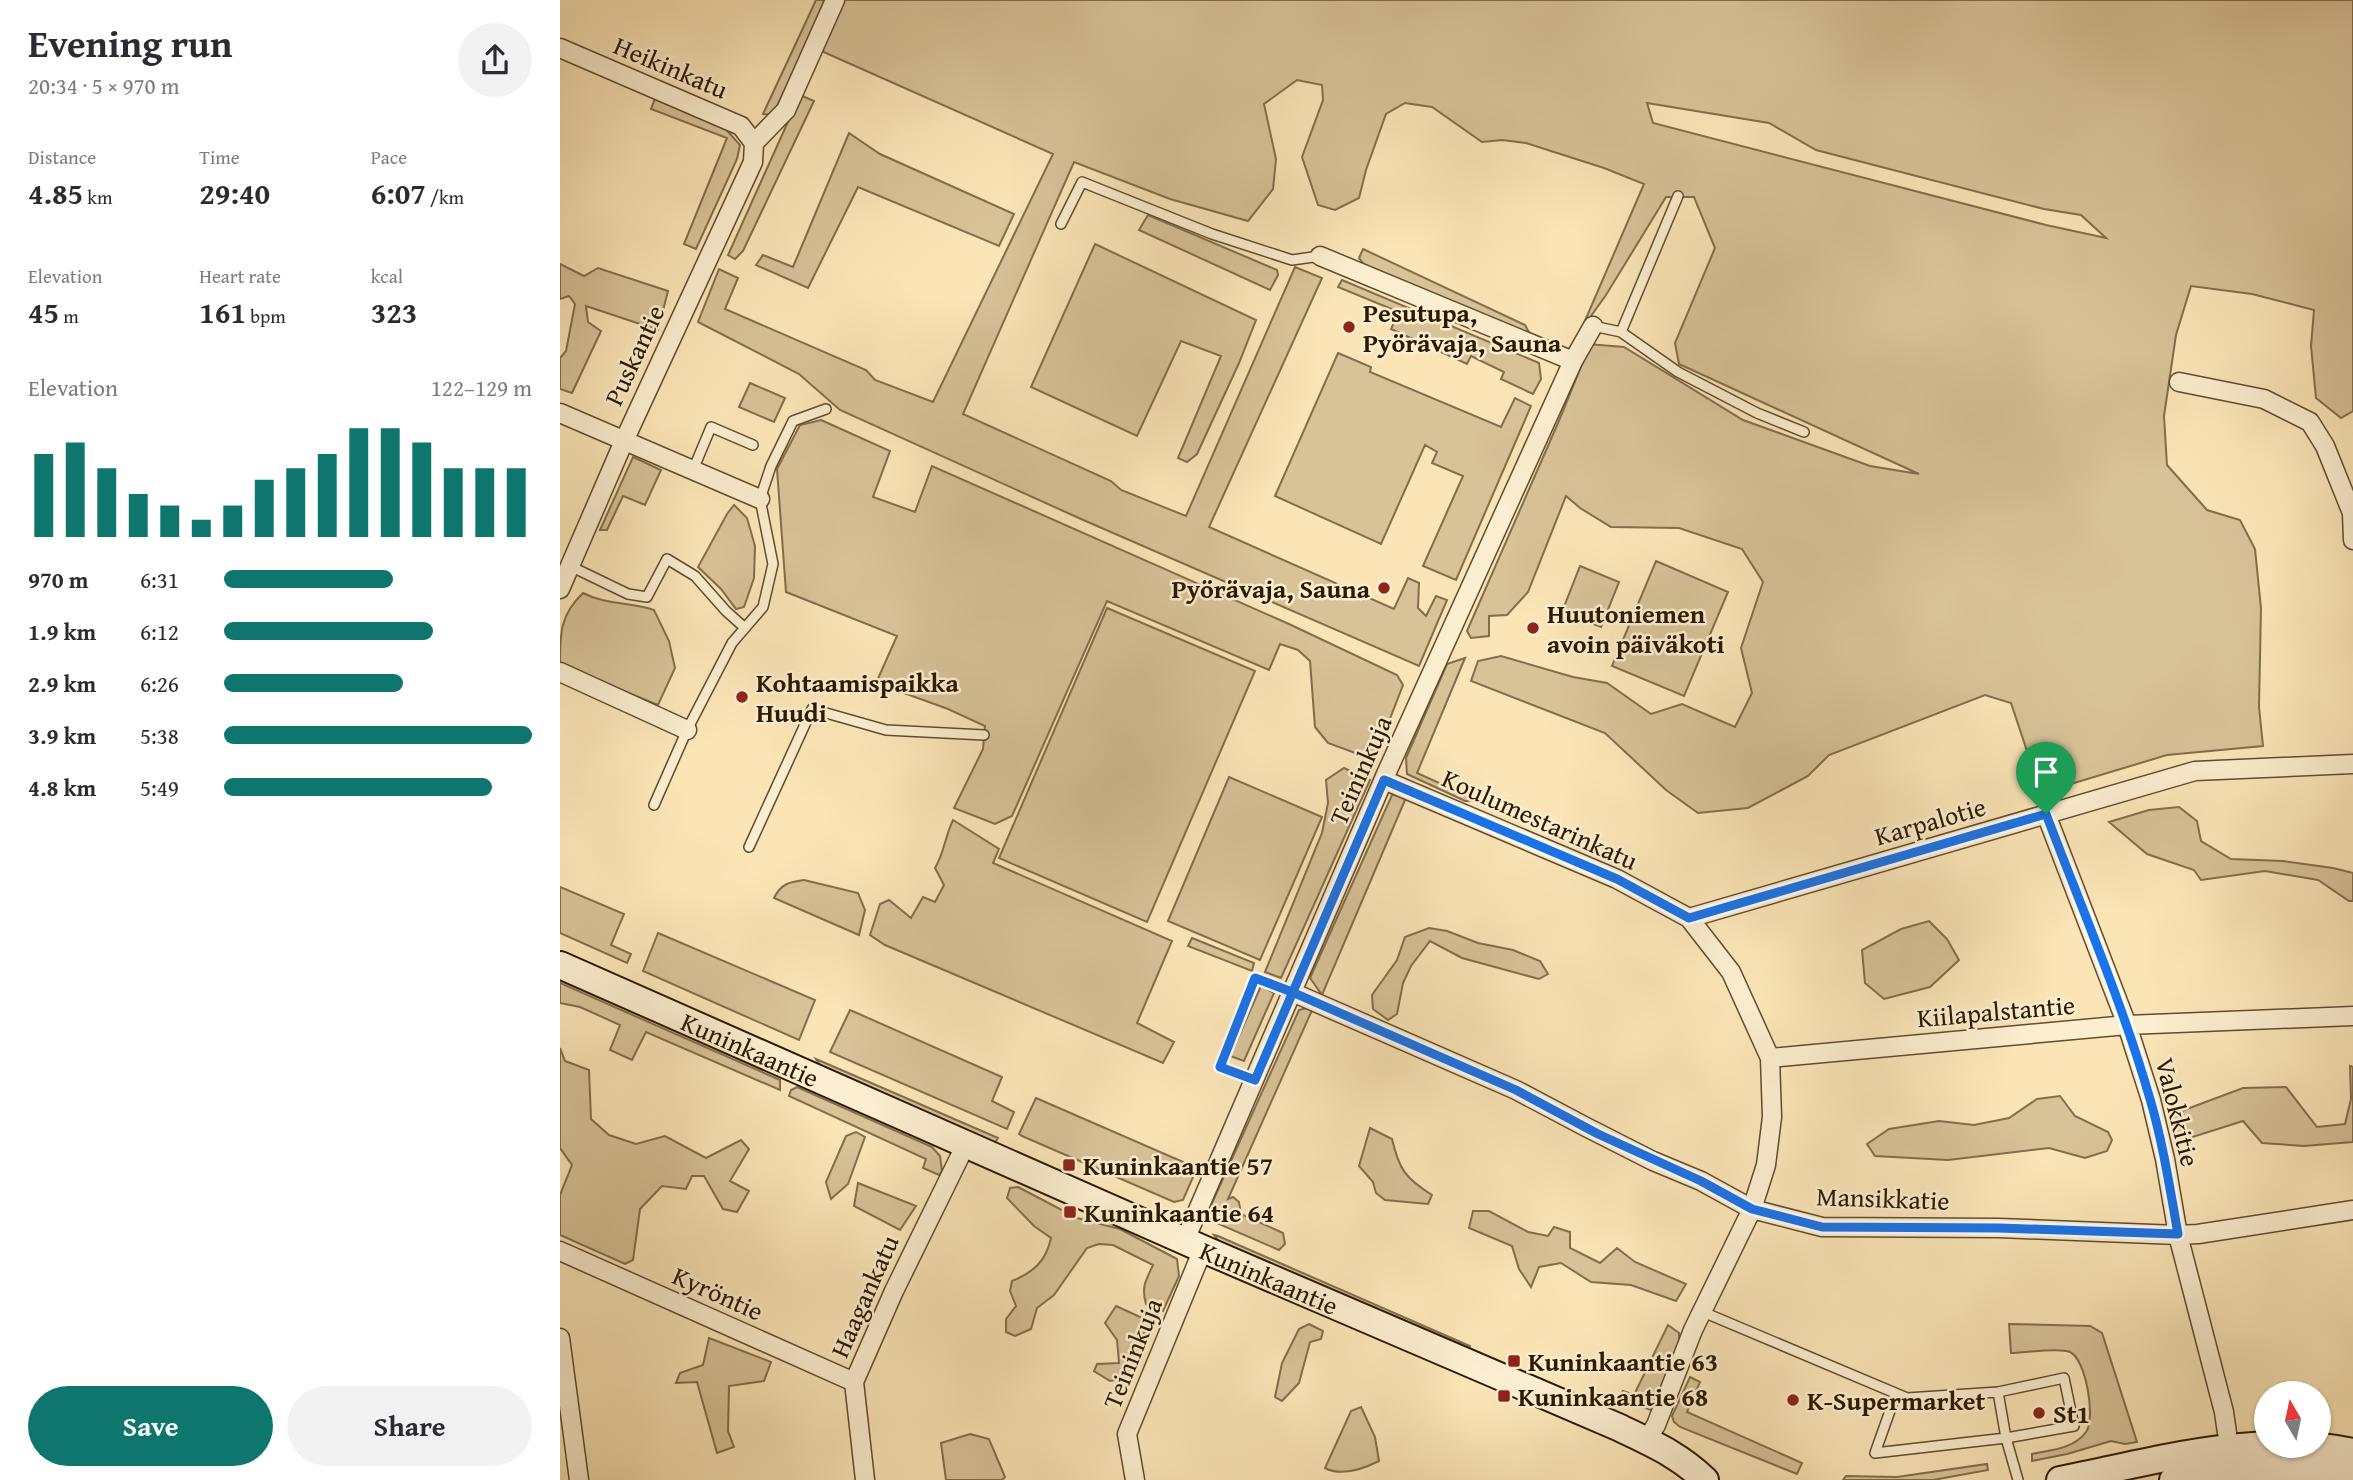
<!DOCTYPE html>
<meta charset="utf-8">
<style>
body{margin:0;font-family:"Gentium Book Plus",serif;background:#f2f2f3;color:#2b2b33;height:100vh;display:flex;flex-direction:column;font-size:26px;white-space:nowrap}
*{box-sizing:border-box;margin:0}
p{font-size:23px;color:#7c7c81}
.icon{flex:none;width:38px;height:38px;fill:none;stroke:currentColor;stroke-width:2;stroke-linecap:round;stroke-linejoin:round}
.map{position:relative;flex:1;overflow:hidden}
.details{display:flex;flex-direction:column;background:#fff;width:560px}
.details>*{flex:none}
.needle{width:46px;rotate:351deg}
.tools{position:absolute;left:1694px;top:1381px;display:grid;gap:14px}
.tools a{display:grid;place-items:center;width:77px;height:77px;border-radius:50%;background:#fff;box-shadow:0 2px 5px #0004;font-size:35px}
.pin{position:absolute;display:grid;place-items:center;width:60px;height:60px;color:#fff;margin:-72px -30px;border-radius:50% 50% 50% 0;rotate:-45deg;box-shadow:0 0 7px #0007}
.pin .icon{rotate:45deg}
.round{display:grid;place-items:center;flex:none;width:74px;height:74px;border-radius:37px;background:#f2f2f3}
.summary{display:flex;align-items:center;justify-content:space-between;height:119px;padding:0 28px}
h1{font-size:38px;font-weight:700;line-height:52px}
.metrics{display:grid;grid-template-columns:repeat(3,1fr);gap:10px;height:119px;padding:7px 28px}
.metrics div{display:grid;align-content:center}
.metrics b{font-size:30px;font-weight:700}
.metrics small{font-size:19px;font-weight:400}
.metrics p{font-size:19px}
.chart{height:196px;padding:14px 28px}
.chart p{display:flex;justify-content:space-between}
.chart svg{width:100%;height:126px;margin-top:7px;stroke:#0f766e;stroke-width:6}
.cta{display:flex;gap:14px;margin-top:auto;padding:14px 28px}
.cta a{flex:1;height:80px;border-radius:42px;background:#0f766e;color:#fff;font-size:28px;font-weight:700;line-height:80px;text-align:center}
.cta a+a{background:#f2f2f3;color:#2b2b33}
ul{padding:0 28px;list-style:none;font-size:23px}
li{display:grid;grid-template-columns:112px 84px 1fr;align-items:center;height:52px}
li i{height:18px;border-radius:9px;background:#0f766e}
main{display:flex;flex:1;min-height:0}
.map>svg:first-child{display:block}
</style>
<main>
<section class="details">
<div class="summary"><div><h1>Evening run</h1><p>20:34 · 5 × 970 m</p></div><a class="round"><svg class="icon" aria-label="share" viewBox="0 0 24 24"><path d="M12 15V3M7 8l5-5 5 5M5 13v7h14v-7"/></svg></a></div>
<div class="metrics">
<div><p>Distance</p><b>4.85<small> km</small></b></div>
<div><p>Time</p><b>29:40</b></div>
<div><p>Pace</p><b>6:07<small> /km</small></b></div>
</div>
<div class="metrics">
<div><p>Elevation</p><b>45<small> m</small></b></div>
<div><p>Heart rate</p><b>161<small> bpm</small></b></div>
<div><p>kcal</p><b>323</b></div>
</div>
<div class="chart"><p><span>Elevation</span>122–129 m</p>
<svg viewBox="0 0 160 44" preserveAspectRatio="none"><path d="M5 44V15M15 44V11M25 44V20M35 44V29M45 44V33M55 44V38M65 44V33M75 44V24M85 44V20M95 44V15M105 44V6M115 44V6M125 44V11M135 44V20M145 44V20M155 44V20"/></svg>
</div>
<ul>
<li><b>970 m</b>6:31<i style="width:55%"></i></li>
<li><b>1.9 km</b>6:12<i style="width:68%"></i></li>
<li><b>2.9 km</b>6:26<i style="width:58%"></i></li>
<li><b>3.9 km</b>5:38<i style="width:100%"></i></li>
<li><b>4.8 km</b>5:49<i style="width:87%"></i></li>
</ul>
<div class="cta"><a>Save</a><a>Share</a></div>
</section>
<div class="map">
<svg width="1793" height="1480" viewBox="0 0 1793 1480">
<rect width="100%" height="100%" fill="#fbe5b7"/>
<filter id="stains"><feTurbulence type="fractalNoise" baseFrequency=".00286" numOctaves="4"/><feColorMatrix values="0 0 0 0 .2 0 0 0 0 .09 0 0 0 0 .02 0 0 0 .5 -.17"/></filter>
<radialGradient id="worn" r=".72"><stop offset=".6" stop-color="#630" stop-opacity="0"/><stop offset="1" stop-color="#630" stop-opacity=".3"/></radialGradient>
<path fill="#d8c298" stroke="#826e4c" stroke-width="2" fill-rule="evenodd" d="M256,0h11l-54,115 -10,-1z
M282,0h1511v411l-12,7 -25,-20 -5,-52 3,-36 -62,-16 -61,-8 -15,49 -12,81 3,49 40,45 33,10 15,29 6,59 -2,99 4,39 -96,9 -126,38 -30,-90 -26,-8 -156,60 -21,21 -60,32 -50,5 -32,-23 -61,-57 -134,-52 7,-20 23,-5 72,21 34,6 44,31 31,-10 53,23 17,-34 -11,-45 22,-66 -21,-33 -63,-21 -68,-1 -31,-19 -14,-12 -38,96 -21,23 -18,1v20l-18,2 -4,-7 91,-208 25,-61 5,-18 36,3 119,73 127,46 49,8 -240,-110 -4,-21 40,-95 -21,-51h-28l-60,98 -25,35 63,-146 -40,-16 -78,-25 -24,-3 -20,2 -50,-35 -27,-4 -19,11 -20,56 -7,28 -24,12 -17,-5 -16,-48 21,-57 -1,-15 -25,-5 -33,24 12,55 -3,30 -25,32 -78,-22 -96,-37 -111,252 148,67 10,9 65,26 109,-249 27,11 -113,249 185,82 14,-31 11,5 -1,25 8,8 10,-20 11,4 -28,66 -338,-147 -241,-109 -41,-36 -101,-52 21,-53 19,9 -13,31 141,61 9,10 58,22 120,-248 -234,-104zM1087,103l122,20 47,27 228,59 37,6 25,23 -60,-13 -393,-102z
M240,95l14,6 -71,150 -8,8 -7,-4z
M96,96l67,30 17,19 -3,14 -41,90 -12,-5 43,-106 -76,-29z
M289,133l31,21 134,60 -15,32 -141,-59 -50,101 -52,-23 7,-10 30,12z
M588,215l129,55 1,5 -8,15 -131,-60z
M535,244l161,76 -17,43 -42,91 -10,8 -9,-4 43,-102 -40,-15 -44,95 -106,-49z
M803,249l162,76 5,9 -163,-66 -8,-10z
M0,264l24,12 14,-8 70,23 -10,39 -72,-24 2,16 13,9 -29,62 -12,-4v-31l6,-7 9,-47 -6,-8 -9,3z
M782,280l197,83 2,16 -8,15 -32,-15 3,-7 -33,-16 -4,8 -76,-35 8,-17 -61,-25z
M778,353l33,14 -1,5 131,55 14,-29 16,8 -75,174 -33,-14 40,-90 -31,-13 5,-11 -12,-7 -44,99 -106,-48z
M190,383l35,15 -11,24 -35,-15z
M261,420l69,31 -17,46 42,15 17,-46 357,158 108,51 6,10 -29,75 -46,-17 -13,-16 -5,-66 -12,-11 -18,-6 -11,26 -162,-69 -95,215 -17,8 -41,-16 29,-59 2,-23 -37,-17 -72,-26 21,-47 -111,-44 -9,-123 23,-44z
M73,457l28,13 -16,35 -22,-9 -16,34h-7z
M174,505l13,13 8,28 -1,32 -10,29 -8,2 -15,-20 -23,-22 29,-53z
M1096,561l72,31 -44,104 -72,-30z
M1020,566l39,16 -18,45 -39,-15z
M23,593c23,12 48,9 71,17l15,31 6,27 -17,37 -98,-40c0,-32 0,-50 23,-72z
M547,608l148,63 -108,251 -148,-64z
M905,658l-48,115 62,28h-14l-58,-27 -1,-16 41,-94z
M784,768l26,12 -89,198 -16,-6 57,-139 6,-30 -2,-23z
M669,777l93,40 -62,143 -92,-39z
M841,793l4,2v5l-83,195 -12,-17 82,-183z
M1619,807l18,14 4,20 30,18 52,2 50,7 20,5v28h-4l-31,-21 -53,-9 -64,9 -7,-10 -47,-16 -38,-32 40,-12z
M393,820l46,29 -6,14 179,78 -35,82 37,19 -11,21 -278,-118 -15,-10 10,-31 9,-4 22,18 12,-21 12,5 9,-17 -9,-17c9,-15 10,-31 18,-48z
M244,880l54,13 7,17 -6,25 -85,-37c7,-14 15,-16 30,-18z
M0,887l64,27 -13,31 20,9 -4,9 -67,-30z
M1369,921l18,18 12,21 -29,27 -46,12 -19,-16 -3,-33 39,-21z
M869,928l18,3 31,12 35,7 27,11 8,13 -9,5 -77,-21 -32,-17 -19,25 -8,17 -6,31 -9,6 -15,-11 -1,-14 25,-35 8,-23z
M98,933l157,67 -16,40 -156,-69z
M632,938l62,25 -2,8 -64,-25z
M0,983l220,97v10l-134,-58 -14,28 -22,-10 10,-25 -40,-18 -20,-4z
M701,986l13,7 -30,68 -14,-5z
M750,1007l3,1 -85,191 5,-2 6,5 2,12 42,19 2,11 -6,6 -67,-29 -4,-9 91,-202z
M290,1010l152,67 -10,24 22,11 -7,17 -177,-77z
M0,1048l5,13 24,9 2,49 18,16 27,9 29,-8 41,22 35,-18 8,9 -19,32 19,10 -12,21 -14,-3 -19,-33h-12l-6,13 -24,-3 -22,23 -7,51 -8,4 -65,-29v-40l12,-30 -12,-17z
M256,1059l182,79 -4,6 -172,-76z
M1790,1066l3,1v75l-49,4 -42,-3 -19,-22 -66,21 -6,-27 72,-27 43,-1 31,40 28,-3 6,-25z
M237,1087l135,60 8,9 2,15 -3,4 -16,-7 3,-9 -137,-63 2,-6z
M1500,1096l15,20 33,16 4,8 -5,11 -22,7 -36,-10 -101,12 -73,-4 -8,-12 22,-15 50,-8 35,4 35,-7 28,-19z
M476,1098l161,70 -14,32 -9,2 -152,-66 -3,-2z
M810,1128l22,11c7,30 13,39 40,56l-4,9 -43,-4 -9,-7 -3,-11 -14,-16z
M296,1132l9,5 -17,47 -17,15 -5,-17 20,-46z
M298,1183l58,23 -16,24 -46,-24z
M458,1187l59,31 43,11 57,30 2,17 -16,35 -17,-7c-5,-17 0,-24 7,-39l-40,-20 -14,-1 -12,4 -33,47 -17,13 -6,21 -16,7 -9,-4v-13l10,-13 -6,-15 2,-10c22,-9 34,-20 39,-43l-17,-12 -27,-28 3,-10z
M913,1211h16l39,21 20,4 6,-9 16,5v16l30,15 17,-15 18,14 51,22 -10,17 -45,-16 -40,-3 -30,-19 -22,4 -8,20 -12,-18 -7,-23 -43,-18z
M654,1235l4,1 252,110 -2,4 -246,-105z
M556,1306l33,15 -23,57 -16,3 -16,-10 3,-7 22,-1 -2,-23 -12,-17z
M749,1324l14,7 -2,8 -11,3 -11,41 -17,18 -7,-4 7,-34 17,-34z
M1449,1324l81,2 12,7 35,109 -12,2 -14,-3 -44,13 -35,7v-7c18,-4 42,-5 54,-22 10,-13 0,-73 -16,-80 -11,-5 -46,1 -59,1z
M1108,1325l11,8v14l-28,63 -33,-12 5,-7 11,4z
M149,1338l62,24 -7,19 -35,5 -1,45 6,16 -17,6 -20,-71 -21,1 4,-10 23,-8z
M1130,1377l10,5 -13,30 115,51 -5,11 -117,-47 -6,-5 -2,-6z
M801,1407l14,30 4,24c-16,8 -37,16 -54,7l26,-57z
M410,1434l19,5 16,38 -3,3h-56l-5,-37z
M1427,1464l1,6 -55,10h-90l3,-4 51,1z"/>
<g fill="none" stroke-linecap="round" stroke-linejoin="round">
<g stroke="#604c2e" stroke-width="12">
<path id="lane" d="M501,224l21,-42 130,52 80,26 28,-4
M1033,326l28,6 57,40 79,41 47,19
M1061,332l57,-136
M133,470l18,-43 42,18
M10,566l58,28 19,3 20,-38 28,17 31,35 19,17
M94,805l33,-75 45,-87 31,-36 10,-43 -13,-65 11,-33 22,-45 33,-12
M189,847l63,-138 74,21 98,5
M695,1080l-35,-13 35,-89 37,14
M1143,1312l204,86 91,-6 8,46 12,42
M1336,1394l-21,59 131,-15 68,-12 -10,-48 -66,14"/>
</g>
<g stroke="#604c2e" stroke-width="21">
<path id="street" d="M0,48l181,78 13,17
M194,143l32,-33 49,-110
M760,256l253,105
M1619,382l85,17 46,23 15,24 27,67 1,27
M0,413l200,86
M0,589l64,-148 129,-279 1,-19
M0,672l127,58
M824,780l233,99 72,39 42,54 39,86 2,59 -6,48 -14,44 -59,121 -37,95 -10,16
M1486,814l81,211 24,75 14,59 13,76 46,177 3,21
M1129,918l506,-147 158,-7
M732,992l224,98 70,37 67,34 48,20 51,28 70,18 177,1 179,7 20,-1 155,-24
M1210,1058l357,-33 226,-9
M625,1240l201,-466 187,-413 20,-35
M0,1251l294,131
M0,1338l19,142
M305,1480l-11,-98 40,-91 72,-147
M575,1480l-8,-46 76,-185"/>
</g>
<g stroke="#2c1900" stroke-width="30">
<g id="secondary">
<path id="s1" d="M0,965l643,284 415,178c33,16 60,27 87,53"/>
<path d="M1500,1480c95,-19 196,-49 293,-28"/>
<path d="M1613,1480l89,-11 79,2 12,3"/>
</g>
</g>
<use href="#lane" stroke="#fceed0" stroke-width="9"/>
<use href="#street" stroke="#fceed0" stroke-width="18"/>
<use href="#secondary" stroke="#fceed0" stroke-width="26"/>
</g>
<g fill="none" stroke-linecap="round" stroke-linejoin="round">
<g stroke="#fff" stroke-width="14">
<path id="route" d="M1486,814l-357,104 -72,-39 -233,-99 -129,300 -35,-13 35,-89 37,14 224,98 82,44 103,47 51,28 70,18 177,1 179,6c-8,-45 -15,-91 -28,-135 -28,-97 -68,-190 -104,-285"/>
</g>
<use href="#route" stroke="#1a73e8" stroke-width="9"/>
</g>
<g fill="#8f2418" stroke="#fceed0" stroke-width="2.5">
<circle cx="789" cy="327" r="7"/>
<circle cx="824" cy="588" r="7"/>
<circle cx="973" cy="628" r="7"/>
<circle cx="182" cy="697" r="7"/>
<rect x="502" y="1158" width="14" height="14" rx="3.5"/>
<rect x="503" y="1205" width="14" height="14" rx="3.5"/>
<rect x="947" y="1354" width="14" height="14" rx="3.5"/>
<rect x="937" y="1389" width="14" height="14" rx="3.5"/>
<circle cx="1233" cy="1400" r="7"/>
<circle cx="1479" cy="1413" r="7"/>
</g>
<g text-anchor="middle" dominant-baseline="central" stroke-width="5" stroke-linejoin="round" paint-order="stroke">
<g font-size="26" fill="#2c1900" stroke="#fceed0">
<text transform="translate(111 67) rotate(23)">Heikinkatu</text>
<text transform="translate(74 355) rotate(-65)">Puskantie</text>
<text transform="translate(800 770) rotate(-66)">Teininkuja</text>
<text transform="translate(980 819) rotate(24)">Koulumestarinkatu</text>
<text transform="translate(1370 821) rotate(-16)">Karpalotie</text>
<text transform="translate(1436 1011) rotate(-5)">Kiilapalstantie</text>
<text stroke="none"><textPath href="#s1" startOffset="208">Kuninkaantie</textPath></text>
<text transform="translate(1618 1112) rotate(76)">Valokkitie</text>
<text transform="translate(1323 1198) rotate(2)">Mansikkatie</text>
<text stroke="none"><textPath href="#s1" startOffset="775">Kuninkaantie</textPath></text>
<text transform="translate(158 1293) rotate(24)">Kyröntie</text>
<text transform="translate(304 1296) rotate(-66)">Haagankatu</text>
<text transform="translate(572 1353) rotate(-68)">Teininkuja</text>
</g>
<g font-size="26" font-weight="bold" fill="#2c1900" stroke="#fceed0" text-anchor="start">
<text x="803" y="312">Pesutupa,<tspan x="803" dy="30">Pyörävaja, Sauna</tspan></text>
<text x="810" y="588" text-anchor="end">Pyörävaja, Sauna</text>
<text x="987" y="613">Huutoniemen<tspan x="987" dy="30">avoin päiväkoti</tspan></text>
<text x="196" y="682">Kohtaamispaikka<tspan x="196" dy="30">Huudi</tspan></text>
<text x="523" y="1165">Kuninkaantie 57</text>
<text x="524" y="1212">Kuninkaantie 64</text>
<text x="968" y="1361">Kuninkaantie 63</text>
<text x="958" y="1396">Kuninkaantie 68</text>
<text x="1247" y="1400">K-Supermarket</text>
<text x="1493" y="1413">St1</text>
</g>
</g>
<rect width="100%" height="100%" filter="url(#stains)"/>
<rect width="100%" height="100%" fill="url(#worn)"/>
</svg>
<div class="tools">
<a><svg class="needle" viewBox="-14 -14 28 28"><path d="M0-13l5 13h-10z" fill="#e53935"/><path d="M0 13l5-13h-10z" fill="#7c7c81"/></svg></a>
</div>
<div class="pin" style="left:1486px;top:814px;background:#1e9e55"><svg class="icon" aria-label="arrive" viewBox="0 0 24 24"><path d="M6 21V4h12l-3 4 3 4H6"/></svg></div>
</div>
</main>
